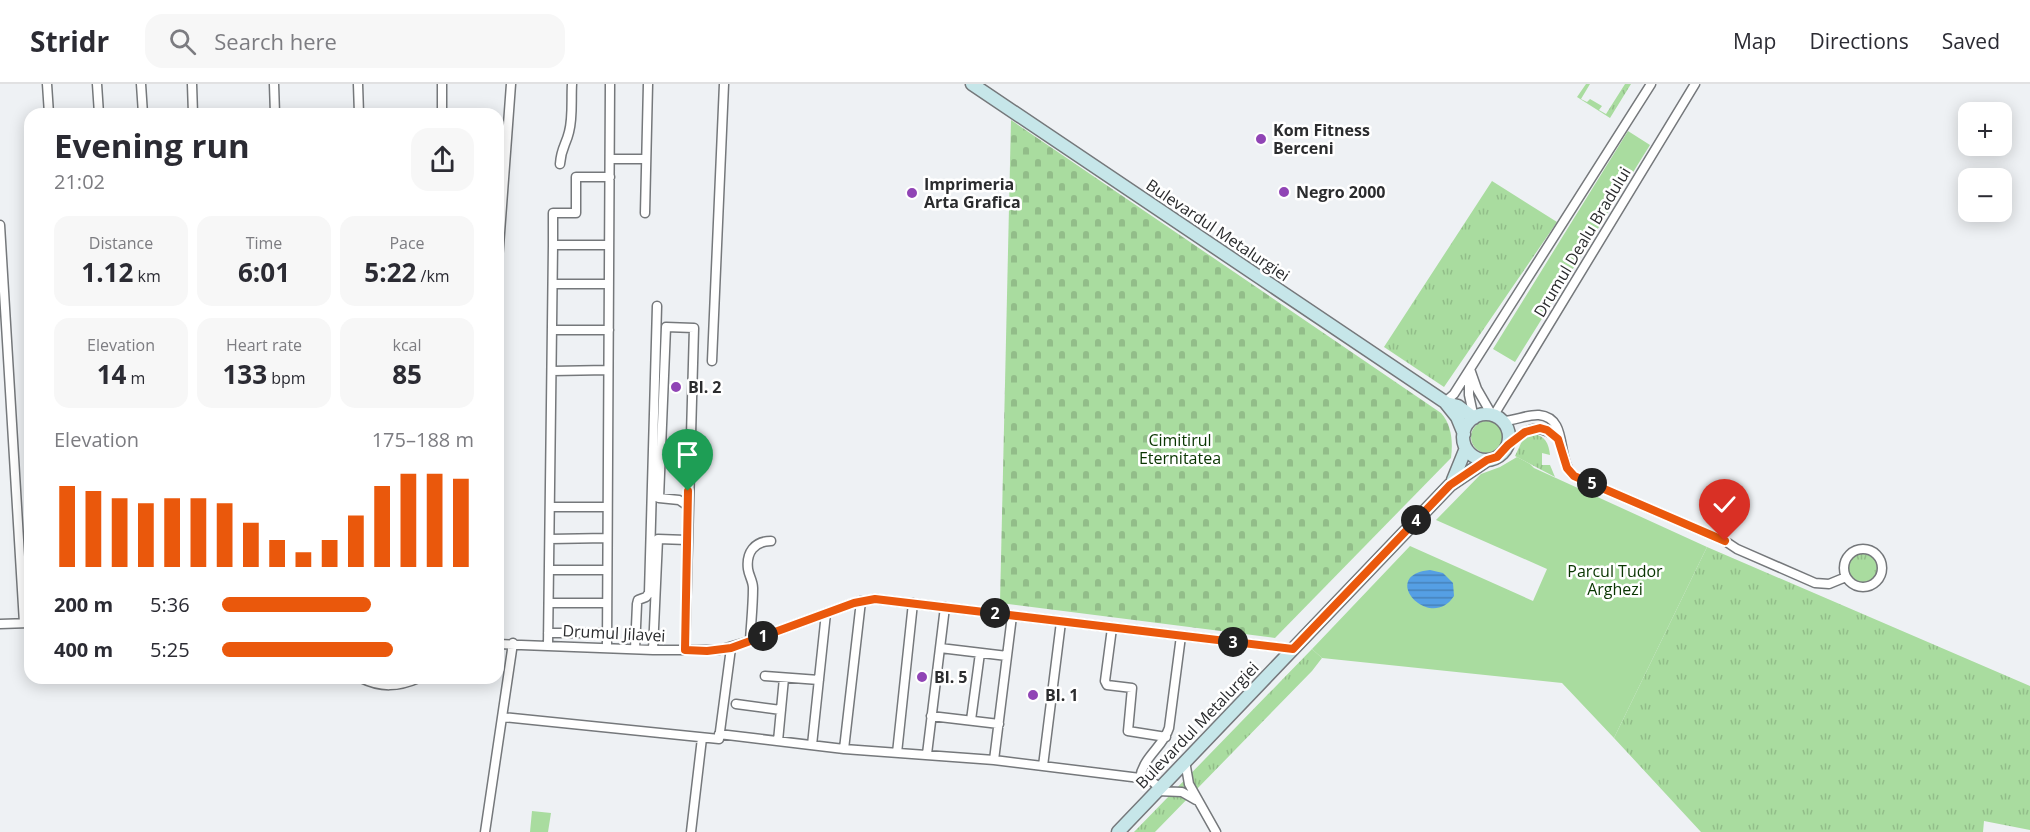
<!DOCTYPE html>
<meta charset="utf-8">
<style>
body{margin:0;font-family:"Open Sans",sans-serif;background:#f7f7f7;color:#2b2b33;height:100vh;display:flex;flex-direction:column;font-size:22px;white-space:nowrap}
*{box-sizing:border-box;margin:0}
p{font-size:20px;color:#7c7c81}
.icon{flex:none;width:33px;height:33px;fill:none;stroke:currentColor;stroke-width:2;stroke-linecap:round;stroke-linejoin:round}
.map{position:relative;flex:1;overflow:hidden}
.side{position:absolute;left:24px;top:24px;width:480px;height:576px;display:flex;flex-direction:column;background:#fff;border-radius:18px;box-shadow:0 3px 15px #0003}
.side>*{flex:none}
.tools{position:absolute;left:1958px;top:18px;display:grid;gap:12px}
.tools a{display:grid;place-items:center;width:54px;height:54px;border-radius:12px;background:#fff;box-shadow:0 3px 15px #0003;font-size:30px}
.pin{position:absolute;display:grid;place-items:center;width:51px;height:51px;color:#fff;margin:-62px -26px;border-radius:50% 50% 50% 0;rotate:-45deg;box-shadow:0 0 6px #0007}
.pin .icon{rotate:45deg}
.km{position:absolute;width:30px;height:30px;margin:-15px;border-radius:50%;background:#222;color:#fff;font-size:16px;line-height:30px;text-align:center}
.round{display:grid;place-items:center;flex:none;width:63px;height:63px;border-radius:18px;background:#f7f7f7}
.head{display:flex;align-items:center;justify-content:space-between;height:102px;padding:0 30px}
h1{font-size:33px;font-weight:700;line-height:45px}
.metrics{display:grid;grid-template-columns:repeat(3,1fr);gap:9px;height:102px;padding:6px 30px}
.metrics div{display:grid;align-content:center;border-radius:15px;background:#f7f7f7;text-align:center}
.metrics b{font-size:26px;font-weight:700}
.metrics small{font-size:16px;font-weight:400}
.metrics p{font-size:16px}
.chart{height:168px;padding:12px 30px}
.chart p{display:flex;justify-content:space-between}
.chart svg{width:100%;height:108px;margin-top:6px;stroke:#ea580c;stroke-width:6}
ul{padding:0 30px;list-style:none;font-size:20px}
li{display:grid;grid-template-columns:96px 72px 1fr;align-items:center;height:45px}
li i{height:15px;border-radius:8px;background:#ea580c}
header{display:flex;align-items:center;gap:36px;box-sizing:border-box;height:84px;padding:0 30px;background:#fff;border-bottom:2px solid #e1e1e2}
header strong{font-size:28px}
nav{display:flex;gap:33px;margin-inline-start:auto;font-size:21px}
.search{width:420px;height:54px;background:#f7f7f7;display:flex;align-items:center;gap:15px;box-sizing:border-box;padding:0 21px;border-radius:18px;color:#7c7c81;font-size:22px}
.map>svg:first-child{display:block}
</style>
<header>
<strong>Stridr</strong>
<div class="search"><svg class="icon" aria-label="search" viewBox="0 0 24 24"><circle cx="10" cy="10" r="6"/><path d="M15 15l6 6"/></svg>Search here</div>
<nav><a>Map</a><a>Directions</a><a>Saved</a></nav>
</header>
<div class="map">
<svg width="2030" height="748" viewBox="0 0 2030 748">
<defs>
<pattern id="grass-tufts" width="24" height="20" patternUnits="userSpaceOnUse" patternTransform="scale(1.5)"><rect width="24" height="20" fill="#a9dc9f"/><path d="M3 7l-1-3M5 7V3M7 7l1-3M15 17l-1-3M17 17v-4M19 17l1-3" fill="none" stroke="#92bd89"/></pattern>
<pattern id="cemetery-stones" width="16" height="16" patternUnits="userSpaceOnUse" patternTransform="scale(1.5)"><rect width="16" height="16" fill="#a9dc9f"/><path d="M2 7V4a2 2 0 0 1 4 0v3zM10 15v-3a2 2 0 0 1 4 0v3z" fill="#92bd89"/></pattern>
<pattern id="water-rules" width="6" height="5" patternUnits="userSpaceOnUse" patternTransform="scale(1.5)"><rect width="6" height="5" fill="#559fe4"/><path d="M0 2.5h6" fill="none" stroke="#4782b9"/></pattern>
</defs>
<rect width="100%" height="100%" fill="#eef1f4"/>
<path fill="url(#grass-tufts)" d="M1586,0h4l-9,15 6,3 3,-3 12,7 -3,4 7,4 19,-30h6l-21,34 -33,-21z
M1492,97l65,41 -113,165 -60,-40z
M1533,350c12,1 16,10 17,21l-8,-2v12h8l5,12 -40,-21 8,-17z
M1707,463l323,139v144l-46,-9 -1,11h-282l-87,-94z
M1846 484a16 16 0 1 1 32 0a16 16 0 1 1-32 0Z
M1312,565l10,9 -10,13 -157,161h-21z"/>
<path fill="url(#cemetery-stones)" d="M1011,36l430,293c11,12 12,30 10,45l-176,180 -275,-35z"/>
<path fill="#a9dc9f" d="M1628,47l22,14 -135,217 -22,-13z
M1471 353a16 16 0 1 1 32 0a16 16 0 1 1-32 0Z
M1517,373l13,7 4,4 173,79 -93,191 -52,-55 -240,-25 -10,-9 98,-103 123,55 14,-32 -111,-49 45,-46 19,-7z
M532,727l19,2 -3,19h-18z"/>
<path fill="url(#water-rules)" d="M1430,486l13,3 10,10 1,13c-24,37 -77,-21 -24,-26z"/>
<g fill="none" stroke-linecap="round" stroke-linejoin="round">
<g stroke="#75787b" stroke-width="11">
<path id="street" d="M47,0l2,30
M97,0l2,30
M141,0l2,30
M192,0l1,30
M274,0l1,30
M358,0l1,30
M442,0v30
M610,75h36
M560,80c1,-16 6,-19 9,-32 4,-15 2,-32 3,-48
M645,129l3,-129
M0,141l24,398
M553,161v-32h23v-36h34
M498,176l13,-176
M553,200h56
M552,246h57
M712,277l12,-277
M1470,285l7,20 15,26
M552,287l56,-1
M1469,288v23l5,23
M1445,318l9,-8 197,-310
M1494,331l201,-331
M1502,337c13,0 26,-7 37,-6 31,3 16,45 35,61l151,65 12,8 78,34 14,1 17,-7
M1508,361c21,-17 29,-24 52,-5
M550,423h57
M550,455l57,-1
M1844 484a19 19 0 1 1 38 0a19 19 0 1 1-38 0Z
M549,486h58
M549,519h58
M0,540l30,-1
M1112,544l-7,53 2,4 25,3 -4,43 38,6
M548,549h59
M750,557c1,-18 3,-35 3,-53 0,-7 -4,-12 -5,-19 -2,-16 6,-28 23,-28
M498,560l155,6h66l31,-9 104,-38 21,-4 418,50
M548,561l5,-400h56
M607,564l3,-564
M940,564l67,8
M635,565l2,-45 1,-4 8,-3 3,-4 8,-287
M653,566l5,-111 29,1
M685,566l9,-322 -28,-1 -7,171 20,2 9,6
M765,592l54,4
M361,594c20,10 37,9 58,0
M736,620l45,6
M931,632l68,8
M503,633l216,22 12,-91
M971,636l9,-67
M719,650l125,15 17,-148
M778,657l6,-63
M812,661l14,-132
M844,665l150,11 146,18 9,1 11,9
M897,669l16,-150
M927,670l18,-147
M994,676l18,-144
M1185,677l4,23 27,48
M1043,682l18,-144
M1140,694c3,-21 23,-31 29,-50l12,-92
M1157,707l25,1 14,8
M485,748l28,-189
M691,748l11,-94"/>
</g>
<g stroke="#75787b" stroke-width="15">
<path id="secondary" d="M972,0l473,318 12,15 7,17
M1446,319l12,3 16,12
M1463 353a23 23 0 1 1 46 0a23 23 0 1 1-46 0Z
M1453,396l13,-32
M1118,748l332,-347 37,-25"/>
</g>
<use href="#street" stroke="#fff" stroke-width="8"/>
<use href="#secondary" stroke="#c6e6e9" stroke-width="12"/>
</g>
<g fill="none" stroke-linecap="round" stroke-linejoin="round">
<g stroke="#fff" stroke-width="12">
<path id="route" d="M688,407l-3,159 22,1 24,-3 123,-45 21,-4 418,50 157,-164 37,-25 10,-3 11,-12 17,-13 15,-4 7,2 11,9 9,29 7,8 151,65"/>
</g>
<use href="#route" stroke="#ea580c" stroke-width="8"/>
</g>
<g fill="#9044b5" stroke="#fff" stroke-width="2">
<circle cx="1261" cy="55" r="6"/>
<circle cx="1284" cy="108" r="6"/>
<circle cx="912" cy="109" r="6"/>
<circle cx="676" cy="303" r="6"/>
<circle cx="922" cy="593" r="6"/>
<circle cx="1033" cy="611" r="6"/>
</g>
<g text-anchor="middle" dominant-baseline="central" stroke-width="5" stroke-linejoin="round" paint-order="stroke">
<g font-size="16" font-weight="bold" fill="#2b2c2e" stroke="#fff" text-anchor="start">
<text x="1273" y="46">Kom Fitness<tspan x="1273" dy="18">Berceni</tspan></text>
<text x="924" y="100">Imprimeria<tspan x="924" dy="18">Arta Grafica</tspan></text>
<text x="1296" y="108">Negro 2000</text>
<text x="688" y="303">Bl. 2</text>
<text x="934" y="593">Bl. 5</text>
<text x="1045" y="611">Bl. 1</text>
</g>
<g font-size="16" fill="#2b2c2e" stroke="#fff">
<text transform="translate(1218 146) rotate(34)">Bulevardul Metalurgiei</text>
<text transform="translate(1582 158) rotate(-59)">Drumul Dealu Bradului</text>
<text transform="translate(614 549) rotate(3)">Drumul Jilavei</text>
<text transform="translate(1197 641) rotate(-46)">Bulevardul Metalurgiei</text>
</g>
<g font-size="16" fill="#093601" stroke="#fff">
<text x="1180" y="356">Cimitirul<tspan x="1180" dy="18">Eternitatea</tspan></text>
<text x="1615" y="487">Parcul Tudor<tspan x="1615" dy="18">Arghezi</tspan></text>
</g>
</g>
</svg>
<div class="tools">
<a>+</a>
<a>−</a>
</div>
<div class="pin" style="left:688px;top:407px;background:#1e9e55"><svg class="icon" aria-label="arrive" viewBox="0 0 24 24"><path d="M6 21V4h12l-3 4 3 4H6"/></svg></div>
<div class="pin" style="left:1725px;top:457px;background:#d93025"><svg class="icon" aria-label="check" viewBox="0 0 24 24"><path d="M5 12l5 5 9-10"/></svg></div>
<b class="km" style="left:763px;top:552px">1</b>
<b class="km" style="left:995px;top:529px">2</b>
<b class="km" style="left:1233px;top:558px">3</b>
<b class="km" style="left:1416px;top:436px">4</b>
<b class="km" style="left:1592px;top:399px">5</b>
<section class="side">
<div class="head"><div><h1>Evening run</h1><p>21:02</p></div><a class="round"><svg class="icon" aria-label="share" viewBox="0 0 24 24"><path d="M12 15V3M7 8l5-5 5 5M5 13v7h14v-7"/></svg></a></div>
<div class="metrics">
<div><p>Distance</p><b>1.12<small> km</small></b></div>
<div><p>Time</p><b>6:01</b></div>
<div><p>Pace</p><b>5:22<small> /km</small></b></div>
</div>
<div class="metrics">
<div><p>Elevation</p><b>14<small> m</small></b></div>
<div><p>Heart rate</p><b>133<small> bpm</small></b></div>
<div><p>kcal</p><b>85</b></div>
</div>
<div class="chart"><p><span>Elevation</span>175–188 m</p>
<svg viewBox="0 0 160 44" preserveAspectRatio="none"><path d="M5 44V11M15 44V13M25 44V16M35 44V18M45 44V16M55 44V16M65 44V18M75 44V26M85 44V33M95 44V38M105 44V33M115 44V23M125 44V11M135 44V6M145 44V6M155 44V8"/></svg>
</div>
<ul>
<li><b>200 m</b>5:36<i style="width:59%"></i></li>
<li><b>400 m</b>5:25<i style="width:68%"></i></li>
</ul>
</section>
</div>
